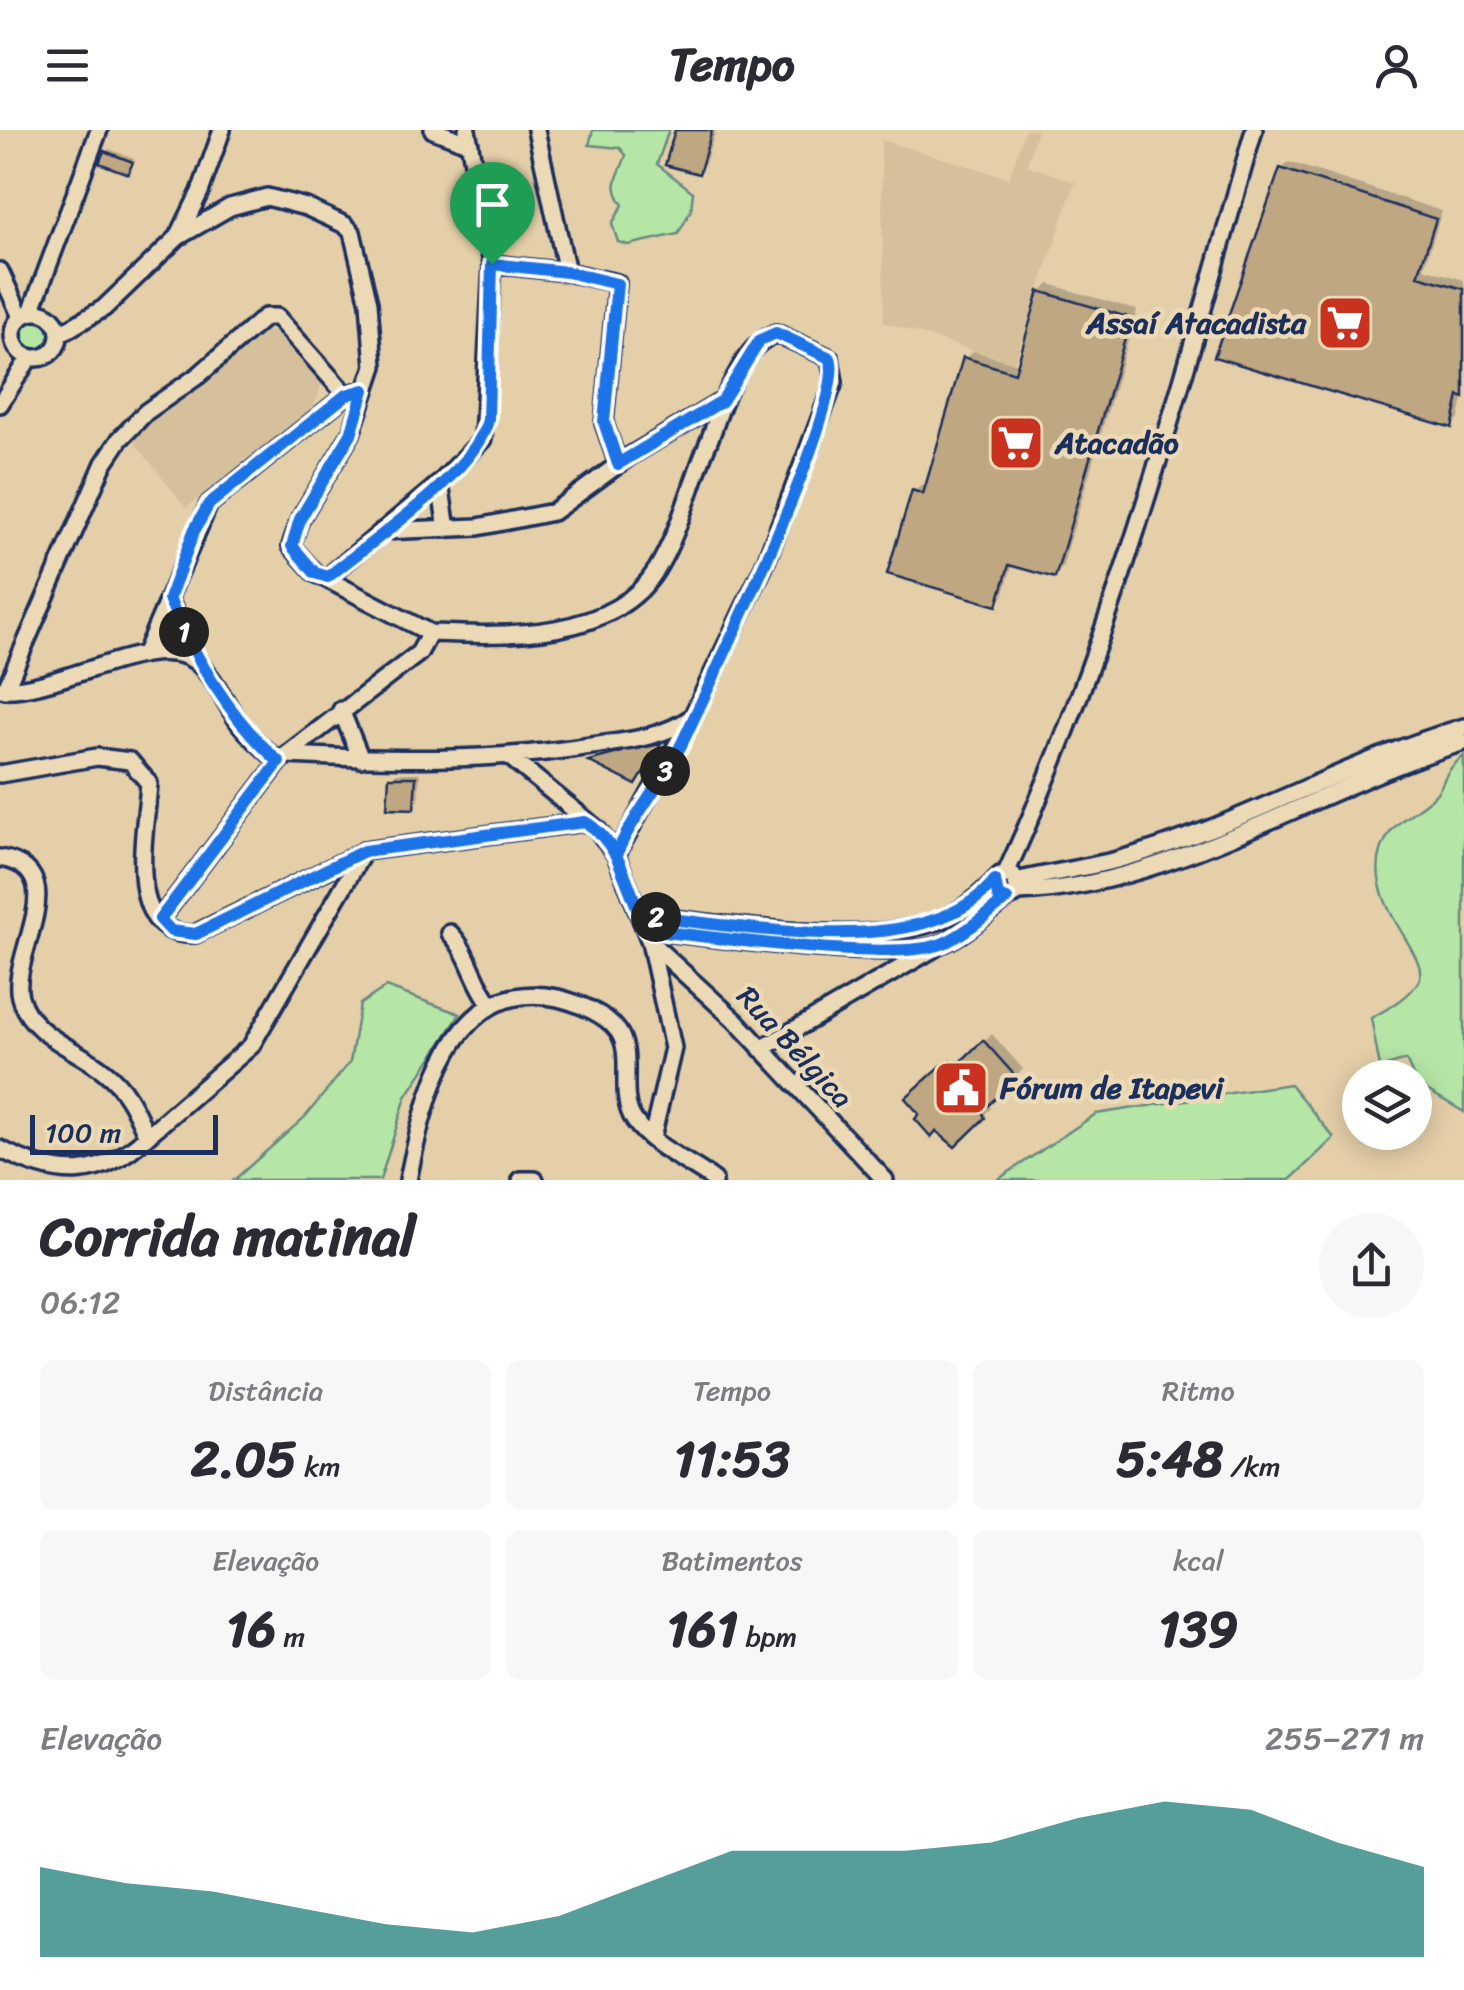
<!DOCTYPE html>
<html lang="pt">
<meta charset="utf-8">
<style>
body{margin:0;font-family:Sriracha,sans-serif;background:#f7f7f7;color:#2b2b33;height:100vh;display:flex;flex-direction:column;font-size:38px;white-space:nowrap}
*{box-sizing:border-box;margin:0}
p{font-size:32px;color:#7c7c81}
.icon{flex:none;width:55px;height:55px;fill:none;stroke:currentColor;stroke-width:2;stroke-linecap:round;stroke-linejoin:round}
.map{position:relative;height:1050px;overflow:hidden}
.side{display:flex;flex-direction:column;background:#fff;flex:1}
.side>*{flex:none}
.controls{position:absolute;left:1342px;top:930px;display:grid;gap:20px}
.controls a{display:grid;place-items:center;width:90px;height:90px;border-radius:50%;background:#fff;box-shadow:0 5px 25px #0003;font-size:50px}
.scale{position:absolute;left:30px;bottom:25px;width:188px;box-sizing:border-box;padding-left:10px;border:5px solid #1b2f5e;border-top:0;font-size:28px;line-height:35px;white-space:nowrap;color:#1b2f5e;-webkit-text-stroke:8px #ecdab7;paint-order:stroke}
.pin{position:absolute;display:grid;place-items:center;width:85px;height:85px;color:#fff;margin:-102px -42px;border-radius:50% 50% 50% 0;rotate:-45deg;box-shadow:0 0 10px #0007}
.pin .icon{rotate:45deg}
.km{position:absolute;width:50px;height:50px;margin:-25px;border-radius:50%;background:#222;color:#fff;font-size:28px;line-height:50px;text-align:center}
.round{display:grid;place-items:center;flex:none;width:105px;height:105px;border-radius:52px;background:#f7f7f7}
.head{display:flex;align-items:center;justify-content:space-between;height:170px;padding:0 40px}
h1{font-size:55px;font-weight:700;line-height:75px}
.stats{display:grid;grid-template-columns:repeat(3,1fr);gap:15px;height:170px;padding:10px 40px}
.stats div{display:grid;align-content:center;border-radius:15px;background:#f7f7f7;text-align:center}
.stats b{font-size:50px;font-weight:700}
.stats small{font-size:28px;font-weight:400}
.stats p{font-size:28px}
.chart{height:280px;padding:20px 40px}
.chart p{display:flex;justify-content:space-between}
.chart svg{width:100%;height:180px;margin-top:10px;fill:#0f766e;opacity:.7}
header{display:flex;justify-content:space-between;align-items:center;height:130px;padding:0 40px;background:#fff;font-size:45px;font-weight:700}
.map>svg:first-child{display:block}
</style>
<header><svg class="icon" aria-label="menu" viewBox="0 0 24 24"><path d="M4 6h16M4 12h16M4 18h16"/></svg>Tempo<svg class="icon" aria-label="person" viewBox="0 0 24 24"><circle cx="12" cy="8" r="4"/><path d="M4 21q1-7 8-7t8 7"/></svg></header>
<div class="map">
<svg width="1464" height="1050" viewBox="0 0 1464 1050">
<rect width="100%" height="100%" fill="#e4cfa8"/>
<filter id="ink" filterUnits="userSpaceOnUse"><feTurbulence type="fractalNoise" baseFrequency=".01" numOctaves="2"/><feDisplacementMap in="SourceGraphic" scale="20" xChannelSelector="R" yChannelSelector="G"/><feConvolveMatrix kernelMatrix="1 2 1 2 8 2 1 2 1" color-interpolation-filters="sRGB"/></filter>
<g filter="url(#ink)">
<path fill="#d5c09b" d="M1025,0h12l-10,35 48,17 -61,182 -130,-42 -3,-182 128,38z
M265,200l17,2 39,51 -3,15 -12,16 -120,94 -54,-69z"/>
<path fill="#b5e6a6" stroke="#688a82" stroke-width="2.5" d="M593,0h76l-12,34 36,28 -2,18 -13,24 -50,11 -10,-3 -6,-18 11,-19c-15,-22 -4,-27 3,-50l-6,-7 -31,-3z
M18 205a19 19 0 1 1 38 0a19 19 0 1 1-38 0Z
M1464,626v356l-47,-28 -11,-24 -26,8 -9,-50c16,-9 39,-20 48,-38 13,-28 -72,-88 -28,-149 10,-13 29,-22 42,-34 14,-13 6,-22 31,-41z
M386,857l74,27 -54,83 -26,83h-146l71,-63 45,-55 10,-58z
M1290,954l44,54 -44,42h-293l99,-66z"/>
<path fill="#0003" d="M678,0h38l-11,33 -7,8z
M109,19l25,10 -7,12 -21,-19z
M1289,32l153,49 -18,57 40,12v115l-5,23 -8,8 -169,-257z
M1049,154l88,26 -75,258 -7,8 -42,-13 -10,33 -7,7 -82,-111 8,-8 6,2 38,-127 7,-8 47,14 21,-73z
M663,611l-27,41 -44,-22 4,-4z
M397,643h23l-2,28 -5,6 -22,-29z
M992,904l31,35 -35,32 3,7 -36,36 -46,-46 42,-39 10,7z"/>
<path fill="#bea781" stroke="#1b2f5e" stroke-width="2.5" d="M675,0h37l-13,44 -34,-9z
M104,21l29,11 -5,12 -29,-11z
M1280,38l156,51 -18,57 46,13v109l-5,-2 -7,32 -238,-71z
M1039,161l92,27 -76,260 -46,-13 -12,41 -110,-32 25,-84 11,4 40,-137 52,16z
M629,612l2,8 30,-6 -25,41 -48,-24 34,-9 -1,-8z
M389,647h27l-2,32 -27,-1z
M983,910l34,38 -35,33 3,7 -30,29 -19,-16 -5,6 -16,-18 4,-5 -14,-16 37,-33 9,6z"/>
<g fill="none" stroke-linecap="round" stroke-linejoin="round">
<g stroke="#1b2f5e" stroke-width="22">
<path id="minor" d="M433,0l37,14
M536,0l31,142
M178,107l22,-45 22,-62
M492,134l75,8 50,11 -13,140 14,41
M0,141l21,46
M13 205a23 23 0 1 1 46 0a23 23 0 1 1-46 0Z
M31,182l68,-182
M60,204l44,-26 74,-71 52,-30 37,-10 39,10 39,18 7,7 17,71 5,63 -23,68 -51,85 -9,27 24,27 115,60
M0,274l30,-47
M440,353l7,46
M382,401l96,-4 75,-15 77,-56 92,-55
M328,447l112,-94 43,-44 9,-175 -25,-134
M169,469l28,63
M145,523l64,-149 137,-109 9,-3
M0,559c57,5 151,-59 195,-28 19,14 31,44 45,63 11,14 26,26 39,38
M5,560l99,-227 16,-24 26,-27 53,-37 66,-58h12l69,78
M341,580l20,49
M511,628l86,71 19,26 34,87 86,79 149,159
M0,644l97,-17 33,4 19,22c-2,43 -29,155 46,151l168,-82
M616,725l76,-138
M0,728c76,13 9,97 20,139 10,39 58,52 85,75 22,17 31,40 42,64l104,-90 113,-195 221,-29
M1006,743c109,-237 176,-493 248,-743
M1019,750c32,-7 66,-12 98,-20 120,-32 228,-98 347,-133
M1019,762c153,-5 300,-106 445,-150
M641,786c86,7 209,31 291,7 26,-7 50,-29 68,-48h13l6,17 -12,7 -8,-3 -4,-16
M160,789l119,-157 7,-7 133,-102 11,-20c74,3 183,8 227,-64 22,-36 33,-82 49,-121 10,-22 14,-44 26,-65 12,-22 20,-40 44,-50l54,25 4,24 -69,182 -73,153c-29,21 -66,24 -101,29 -102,16 -202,14 -305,9
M646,800c62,6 249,34 298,13 24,-11 42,-29 63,-44
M450,803c20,20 23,49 41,71
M650,812l23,106 -21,90
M761,919l174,-101
M0,1019c60,31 101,31 147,-13
M408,1050c16,-79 43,-205 150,-182 20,5 48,16 60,33 17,24 -1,64 16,89 18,27 55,41 80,60
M521,1050h14"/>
</g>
<use href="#minor" stroke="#ecdab7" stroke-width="15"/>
</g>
</g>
<g fill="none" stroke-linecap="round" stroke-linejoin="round" filter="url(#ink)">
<g stroke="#fff" stroke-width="20">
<path id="route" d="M492,134l-4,156c-13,53 -117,121 -160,157l-13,-4 -23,-27 8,-27 51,-85 13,-44 -18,5 -137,109 -15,27 -25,68c28,62 59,117 110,163l-119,157 11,12 25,3 168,-83 221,-29c32,18 43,62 55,94 99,8 286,50 355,-36l3,16 9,3c-21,15 -39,33 -63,44 -49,21 -236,-7 -298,-13l-30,-75c18,-42 50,-76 69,-118 26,-55 163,-337 145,-379l-54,-25 -16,7 -38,61 -104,63 -14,-42 13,-138 -50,-12 -75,-8"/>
</g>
<use href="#route" stroke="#1a73e8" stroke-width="12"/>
</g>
<defs>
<g id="supermarket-square" transform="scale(2.875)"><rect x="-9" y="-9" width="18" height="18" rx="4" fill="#c8321e" stroke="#ecdab7"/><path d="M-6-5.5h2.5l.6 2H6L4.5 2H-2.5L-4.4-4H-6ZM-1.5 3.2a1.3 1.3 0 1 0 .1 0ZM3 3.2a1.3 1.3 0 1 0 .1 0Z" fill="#fff"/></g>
<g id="civic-square" transform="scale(2.875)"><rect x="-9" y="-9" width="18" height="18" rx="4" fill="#c8321e" stroke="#ecdab7"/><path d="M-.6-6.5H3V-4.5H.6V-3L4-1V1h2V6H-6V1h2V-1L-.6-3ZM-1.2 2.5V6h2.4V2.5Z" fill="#fff"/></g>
</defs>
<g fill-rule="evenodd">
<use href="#supermarket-square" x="1345" y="193"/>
<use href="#supermarket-square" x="1016" y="313"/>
<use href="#civic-square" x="961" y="958"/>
</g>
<g text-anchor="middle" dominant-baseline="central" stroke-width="9" stroke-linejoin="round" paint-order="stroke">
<g font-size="30" font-weight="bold" fill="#1b2f5e" stroke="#ecdab7" text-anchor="start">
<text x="1306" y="193" text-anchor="end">Assaí Atacadista</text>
<text x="1055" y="313">Atacadão</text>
<text x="1000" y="958">Fórum de Itapevi</text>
</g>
<g font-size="30" fill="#1b2f5e" stroke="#ecdab7">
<text transform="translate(795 917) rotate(47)">Rua Bélgica</text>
</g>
</g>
</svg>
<div class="controls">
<a><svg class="icon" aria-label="layers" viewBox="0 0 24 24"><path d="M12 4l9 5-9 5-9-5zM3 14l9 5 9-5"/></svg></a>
</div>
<div class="scale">100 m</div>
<div class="pin" style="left:492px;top:134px;background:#1e9e55"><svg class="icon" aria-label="arrive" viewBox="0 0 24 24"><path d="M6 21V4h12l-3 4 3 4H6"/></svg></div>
<b class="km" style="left:184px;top:502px">1</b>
<b class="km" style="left:656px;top:787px">2</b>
<b class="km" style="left:665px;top:641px">3</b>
</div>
<section class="side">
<div class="head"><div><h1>Corrida matinal</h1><p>06:12</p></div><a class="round"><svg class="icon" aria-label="share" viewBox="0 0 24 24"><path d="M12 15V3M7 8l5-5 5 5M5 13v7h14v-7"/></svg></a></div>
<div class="stats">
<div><p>Distância</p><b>2.05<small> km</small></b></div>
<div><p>Tempo</p><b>11:53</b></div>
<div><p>Ritmo</p><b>5:48<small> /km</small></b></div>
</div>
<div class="stats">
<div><p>Elevação</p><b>16<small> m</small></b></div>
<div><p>Batimentos</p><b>161<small> bpm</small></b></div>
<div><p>kcal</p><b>139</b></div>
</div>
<div class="chart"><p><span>Elevação</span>255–271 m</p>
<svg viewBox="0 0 160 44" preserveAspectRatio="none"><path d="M0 44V22L10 26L20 28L30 32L40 36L50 38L60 34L70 26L80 18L90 18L100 18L110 16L120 10L130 6L140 8L150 16L160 22V44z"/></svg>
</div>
</section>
